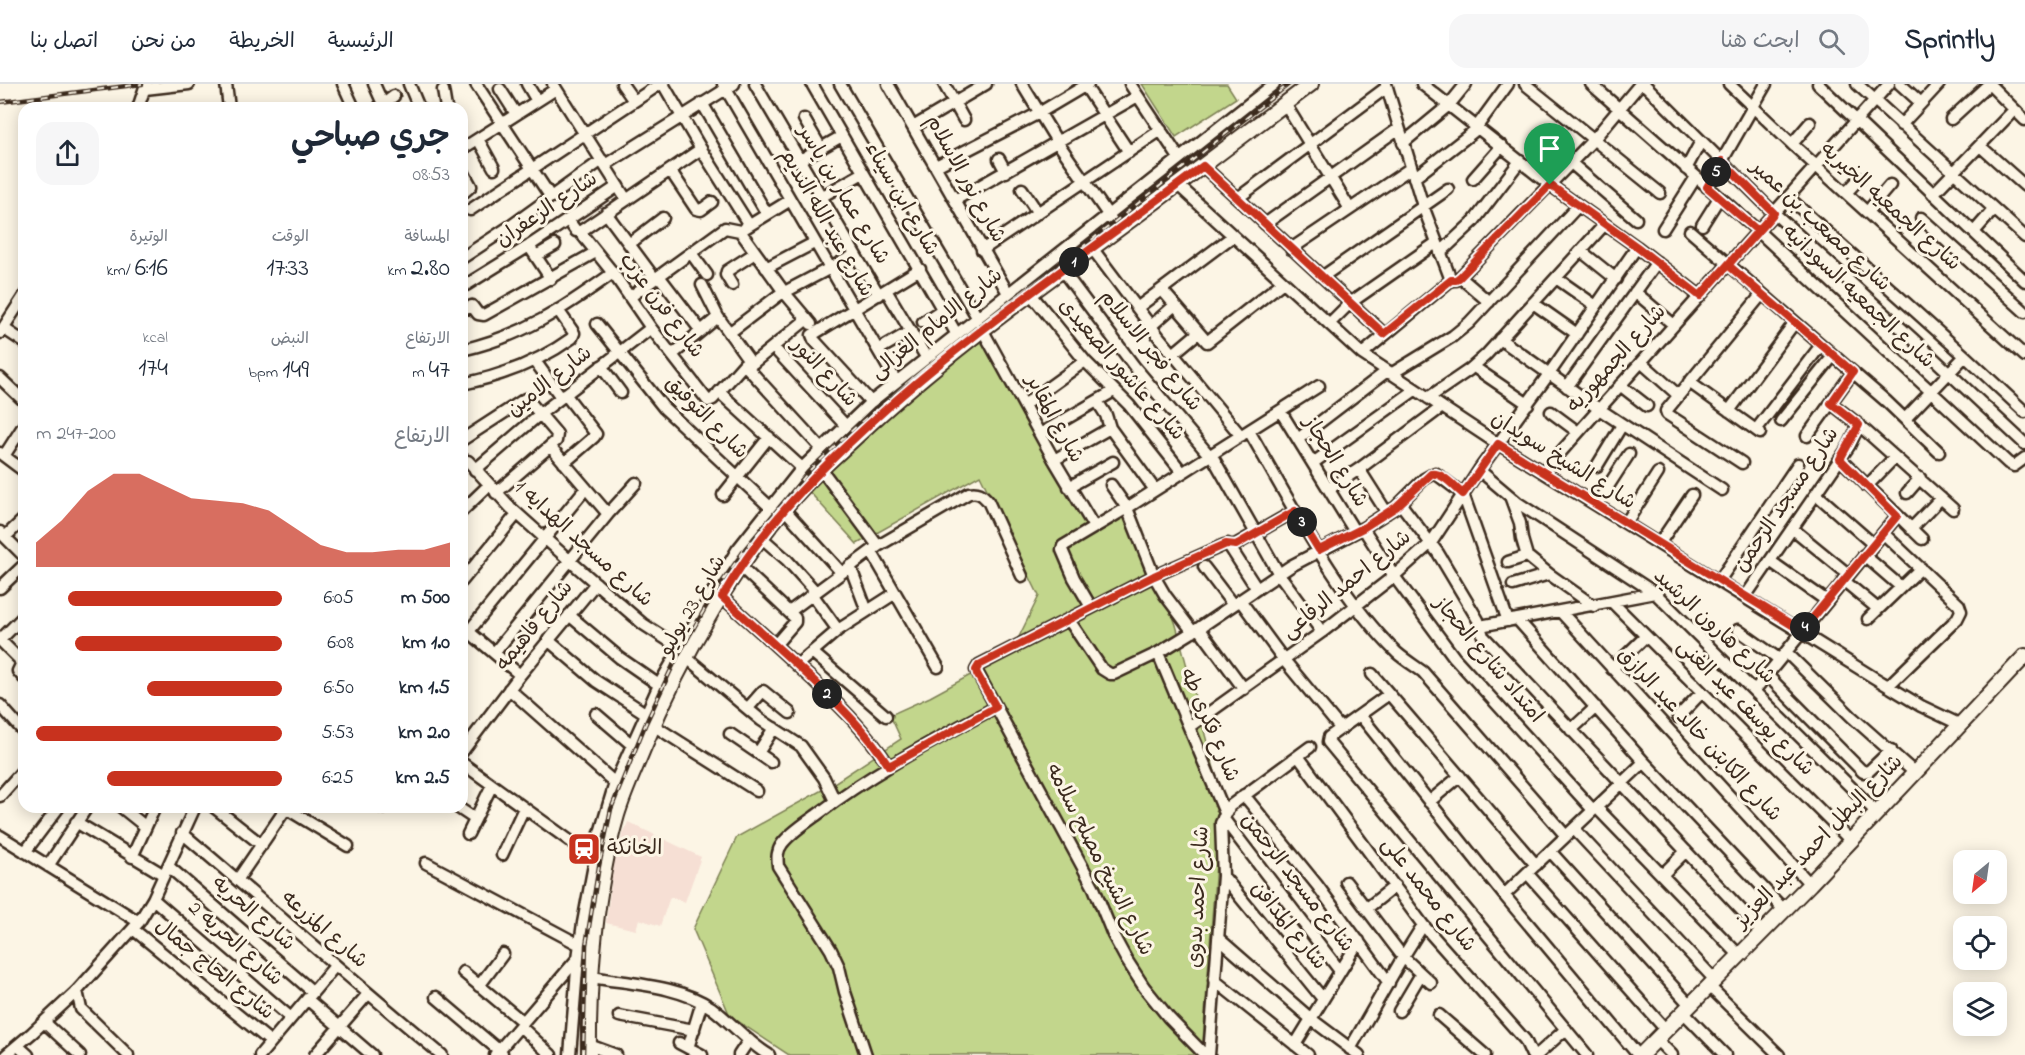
<!DOCTYPE html>
<html lang="ar">
<meta charset="utf-8">
<style>
body{margin:0;font-family:"Indie Flower","Playpen Sans Arabic",sans-serif;background:#f6f6f7;color:#1f2937;direction:rtl;height:100vh;display:flex;flex-direction:column;font-size:22px;white-space:nowrap}
*{box-sizing:border-box;margin:0}
p{font-size:20px;color:#747a83}
.icon{flex:none;width:33px;height:33px;fill:none;stroke:currentColor;stroke-width:2;stroke-linecap:round;stroke-linejoin:round}
.map{position:relative;flex:1;overflow:hidden;direction:ltr}
.details{position:absolute;left:18px;top:18px;width:450px;height:711px;display:flex;flex-direction:column;background:#fff;border-radius:18px;box-shadow:0 3px 15px #0003;direction:rtl}
.details>*{flex:none}
.needle{width:39px;rotate:209deg}
.tools{position:absolute;left:1953px;top:766px;display:grid;gap:12px}
.tools a{display:grid;place-items:center;width:54px;height:54px;border-radius:12px;background:#fff;box-shadow:0 3px 15px #0003;font-size:30px}
.pin{position:absolute;display:grid;place-items:center;width:51px;height:51px;color:#fff;margin:-62px -26px;border-radius:50% 50% 50% 0;rotate:-45deg;box-shadow:0 0 6px #0007}
.pin .icon{rotate:45deg}
.km{position:absolute;width:30px;height:30px;margin:-15px;border-radius:50%;background:#222;color:#fff;font-size:16px;line-height:30px;text-align:center}
.round{display:grid;place-items:center;flex:none;width:63px;height:63px;border-radius:18px;background:#f6f6f7}
.headline{display:flex;align-items:center;justify-content:space-between;height:102px;padding:0 18px}
h1{font-size:33px;font-weight:600;line-height:45px}
.metrics{display:grid;grid-template-columns:repeat(3,1fr);gap:9px;height:102px;padding:6px 18px}
.metrics div{display:grid;align-content:center}
.metrics b{font-size:26px;font-weight:600}
.metrics small{font-size:16px;font-weight:400}
.metrics p{font-size:16px}
.chart{height:168px;padding:12px 18px}
.chart p{display:flex;justify-content:space-between}
.chart svg{width:100%;height:108px;margin-top:6px;fill:#c8321e;opacity:.7}
ul{padding:0 18px;list-style:none;font-size:20px}
li{display:grid;grid-template-columns:96px 72px 1fr;align-items:center;height:45px}
li i{height:15px;border-radius:8px;background:#c8321e}
header{display:flex;align-items:center;gap:36px;box-sizing:border-box;height:84px;padding:0 30px;background:#fff;border-bottom:2px solid #e0e1e3}
header strong{font-size:28px}
nav{display:flex;gap:33px;margin-inline-start:auto;font-size:21px}
.search{width:420px;height:54px;background:#f6f6f7;display:flex;align-items:center;gap:15px;box-sizing:border-box;padding:0 21px;border-radius:18px;color:#747a83;font-size:22px}
.map>svg:first-child{display:block}
</style>
<header>
<strong>Sprintly</strong>
<div class="search"><svg class="icon" aria-label="search" viewBox="0 0 24 24"><circle cx="10" cy="10" r="6"/><path d="M15 15l6 6"/></svg>ابحث هنا</div>
<nav><a>الرئيسية</a><a>الخريطة</a><a>من نحن</a><a>اتصل بنا</a></nav>
</header>
<div class="map">
<svg width="2025" height="971" viewBox="0 0 2025 971">
<rect width="100%" height="100%" fill="#fcf5e5"/>
<filter id="ink" filterUnits="userSpaceOnUse"><feTurbulence type="fractalNoise" baseFrequency=".0167" numOctaves="2"/><feDisplacementMap in="SourceGraphic" scale="12" xChannelSelector="R" yChannelSelector="G"/><feConvolveMatrix kernelMatrix="1 2 1 2 8 2 1 2 1" color-interpolation-filters="sRGB"/></filter>
<g filter="url(#ink)">
<path fill="#f6dfd4" d="M628,738l73,35 -16,45 -15,-5 -10,29 -21,-7 -3,11 -30,-7 9,-69z"/>
<path fill="#c2d68c" stroke="#7e8055" stroke-width="1.5" d="M1142,0h85l9,14 -60,39z
M979,249l111,198 44,-24 42,118 45,170 -19,260h-413l-59,-39 -37,-87 44,-92 94,-52 70,-46 -11,-24 40,-18 81,-44 28,-57 -59,-121 -123,69 -52,-57z"/>
<g fill="none" stroke-linecap="round" stroke-linejoin="round">
<g stroke="#3b2a1e" stroke-width="15">
<path id="street" d="M226,0l3,24
M343,0l11,24
M374,0l9,20
M409,0l10,24
M476,0l74,112
M527,0l10,17
M553,0l73,115
M622,0l12,17
M663,0l38,65 48,76
M723,0l173,297
M755,0l124,211
M812,0l144,249
M840,0l137,233
M888,0l120,209
M944,0l20,36
M1022,0l36,59 60,86
M1084,0l45,68
M1130,0l49,74
M1386,0l37,122 28,74
M1422,0l128,101 87,62 63,49
M1525,0l135,109
M1591,0l167,147 250,232 6,3 11,-8
M1644,0l130,129 139,126 112,105
M1729,0l63,60 233,212
M1818,0l207,197
M1857,0l168,153
M1900,0l21,19
M1989,0l36,36
M145,5l44,-5
M500,5l16,25
M443,6l3,18
M702,19l65,111
M1285,20l65,105
M138,24l8,-24
M378,24l16,-12
M804,35l17,29
M1951,35l38,-35
M1901,41l38,-41
M913,43l73,-43
M478,55l16,29
M1403,59l46,-38 17,-21
M1792,60l18,-21
M1980,62l45,40
M462,65l94,-60
M999,75l7,13
M800,76l42,-24
M1571,79l65,56
M605,81l129,-81
M936,82l103,-53 49,-29
M1203,82l181,168
M1686,85l15,-28
M462,86l9,16 -9,8
M670,86l26,39 5,1 11,-8
M1414,94l59,-46 35,-48
M1473,95l29,-33
M1178,101l184,169 136,90 375,233 48,29 40,19
M1707,103l59,-103
M1022,105l16,24
M1846,109l14,-15
M1933,110l81,-84
M821,113l42,-24
M1788,113l177,159 60,56
M1238,114l149,-111
M955,116l183,-104
M470,126l190,-126
M1867,128l23,-27
M606,129l49,66
M1921,134l104,94
M568,136l8,11h5l120,-82
M1265,140l133,-95
M1702,141l17,-27
M745,144l44,-27
M1663,145l33,-52
M740,147l44,61 27,32
M1690,147l196,170 53,51
M580,148l33,41 38,55 57,73 5,-2 31,-35 9,-1 54,-44
M1974,148l20,-23
M629,160l34,-26
M529,162l22,33
M1092,164l67,89 82,99
M1291,165l120,-81
M982,166l179,-120
M1581,167l35,28
M691,169l16,22
M1440,169l34,-32 46,-60
M536,172l19,-11
M462,174l50,-33 90,-65
M766,184l48,-25
M1062,186l72,96 75,89
M659,192l42,55
M1322,193l126,-88
M1460,193l29,25
M1556,194l40,28
M466,201l63,-39 89,-60
M702,201l16,32 33,46
M732,201l-6,-10 1,-4 28,-18
M886,206l40,67
M1162,206l45,52 76,-60
M1635,208l39,33
M1030,209l55,68 44,44 53,67
M630,213l95,-69 15,3
M1533,219l44,31
M1137,224l96,-72
M462,226l10,-4 6,8 6,1 112,-63
M923,238l20,-13
M597,240l67,84 106,99
M1329,240l21,-21 86,-60
M1151,242l24,-21
M3,244l21,14
M982,245l72,131 40,67
M0,249l24,-37
M729,249l50,-38 76,-40
M1500,255l99,70 123,81
M773,263l73,79
M462,266c61,-14 101,-41 151,-77
M878,266l33,-19
M1173,270l25,-21
M1362,270l89,-74h5l4,-3 134,-138 46,-55
M672,271l46,-38
M535,277l26,36
M1641,278l37,33
M744,280l77,84
M601,282l20,27
M1474,283l54,37
M1391,290l62,-38 16,-13 109,-117
M0,294l24,23
M1689,298l71,51
M462,300c40,-8 77,-22 110,-46l2,-5 -16,-23
M1620,301l27,21
M1567,303l90,-125
M719,308l83,76
M1428,314l41,-28 17,-15 119,-131
M1097,317l9,14 4,13 45,62
M871,318l-57,-62 -2,-5 108,-66
M1831,319l28,22 94,84
M1024,321l61,-44
M1729,327l66,-89
M1281,328l74,120
M1551,328l27,20
M1905,335l60,-63
M1781,337l52,-65
M1756,346l65,-85
M1249,347c42,72 88,164 148,222 8,7 18,13 26,19l143,164
M1040,350l74,-43
M1807,352l46,-64
M1298,355l89,-68
M462,356l63,-41 4,2 28,33 -1,7 -60,52
M550,362l58,68
M0,369l24,18
M1211,370l68,120 43,58
M4,372l20,-31
M1840,375l82,80
M1054,376l56,-32
M468,377l43,47 58,52 74,64 37,24
M564,379l30,-26 2,-3 -31,-40
M1313,379l102,-73
M1742,379l-75,-49 -1,-3 96,-117
M1597,382l25,-41
M821,385l57,77
M1359,385l28,44
M475,386l65,-56 111,-86
M1479,386l39,33 137,90 222,220
M1543,388l346,-388
M1111,401l16,23 27,68 11,19 28,37
M1867,402l28,-29
M1069,403l44,-25
M1329,405l30,-20 83,-62
M1907,409l13,-15
M1816,410l57,50
M723,411l46,-58
M1510,412l10,27 2,16 5,17 22,18 45,32
M1400,419l38,50 40,67 5,16 279,296
M1596,421l33,-51
M784,425l57,63
M462,427l27,-26
M1626,439l32,-50
M1363,444l31,48 60,81 139,153
M1793,445l55,45
M1911,445l30,-31
M0,448l24,24
M1883,449l76,72 2,6 -4,8 -69,67
M5,453l19,-18
M761,453l26,23 28,31
M1228,460l29,45
M1659,460l33,-49
M871,467l67,116
M1864,471l37,32
M1770,477l57,40
M1508,478l19,-6
M740,482l55,52v4l-19,22
M850,482l17,45
M1204,483l29,38
M1843,496l35,29
M462,497l55,-67
M1719,497l79,-117
M1513,501l36,-11
M0,504l24,-23
M812,510l26,36
M722,513c30,27 60,54 90,82 28,27 56,54 77,87
M1745,513l104,-151 10,-21
M1240,516l44,60 57,69
M1612,518l239,239
M1091,523l-17,-29 -12,-28 1,-4 64,-38 192,-122
M1560,527l250,273
M789,528l89,-66 91,-53c9,-2 13,1 19,8l34,75
M569,531l51,43 39,27
M24,532l-24,24 19,19 2,6 -3,6 6,7
M1517,535l127,143 140,148
M1868,535l53,-51
M1069,536l33,49 8,5h4l44,-21 41,-25 92,-62 72,-38 33,-21 28,-28 11,-6 28,21 45,127
M462,542l58,49
M1480,542l175,-33
M1199,544l45,61
M1738,546l41,29
M469,547l117,-143
M548,556l48,41 49,32
M495,568l113,-138 28,-31
M812,568l74,64
M1786,568l66,65 63,56
M1158,569l67,160
M687,574l74,62 40,26 23,32 11,23
M797,581l41,-35 56,-36
M1612,585l34,-33
M1372,590l164,191
M1767,591l96,97 6,-1 22,-21
M509,605l106,94
M1754,607l143,-175
M1389,610l-60,43 -1,5 259,313
M0,621l24,27
M748,624l15,-17 27,22
M596,630l35,30
M1360,631l144,180 134,160
M1678,633l24,-25
M653,641l104,66
M1189,643l133,-95 72,-56 37,-33 48,-73 70,-96 88,-127
M1571,646l25,-23
M730,650l41,28
M462,668l58,-77 76,-92
M758,669l16,-25
M1298,672l125,169 102,115 7,15
M462,679l133,96
M1244,711l73,90 72,98
M0,712l24,-27
M1429,718l31,-26
M121,723l25,20
M214,723l48,38
M284,723l64,39
M381,723l3,1
M457,723l18,12
M1596,723l143,148
M1223,734l117,153
M76,738l88,53
M1574,745l141,151
M182,749c87,73 172,150 260,222
M468,750l24,-49
M0,752l139,86
M1550,767l140,154
M25,768l34,-45
M502,771l22,-47
M132,773l23,-50
M426,779l154,82
M48,782l39,-59
M168,782l145,126
M1527,789l139,157
M1662,791l24,-24
M1223,792l100,123
M238,795l49,-72
M1346,798l57,75 28,26
M1504,811l140,-133
M153,815l138,119
M1366,825l29,-23
M133,845l138,113
M1218,854l93,81 48,36
M463,888l60,50
M591,893c40,7 87,8 121,31 20,15 35,34 57,47
M1214,896l94,75
M479,902l24,-32
M1709,902l70,69
M77,907l4,18 47,46
M436,913l66,56
M307,915l65,56
M1399,927l22,-37
M1683,928l42,43
M1439,931l46,40
M619,932l75,14
M44,938l36,33
M520,942l31,29
M1656,955l16,16
M679,959l23,12
M589,961l27,10
M1295,961l64,-104
M18,962l10,9
M688,964l14,-46
M1350,965l53,-92 20,-32
M6,971l26,-22 45,-42 62,-69 14,-23 42,-92
M260,971l75,-89
M315,971l53,-61
M495,971l83,-97
M570,971l8,-97 5,-35 17,-90 15,-50 44,-98 78,-135 65,-82 69,-66 403,-318
M739,971l10,-15
M866,971l-21,-63 -6,-25 -8,-17 -53,-84c-1,-9 -1,-15 4,-22 9,-12 24,-21 36,-30 55,-42 117,-74 178,-107
M1205,971l-36,-37 -25,-31 -18,-28 -13,-24 -19,-47 -118,-218 3,-5 175,-89 70,-31h11l60,-34
M1209,971l14,-179 -2,-53 9,-17 80,-59
M1537,971l29,-26"/>
</g>
<g stroke="#3b2a1e" stroke-width="18">
<path id="secondary" d="M589,971c-1,-76 7,-168 28,-240 7,-23 17,-44 26,-66 38,-92 94,-192 163,-265 16,-17 34,-32 51,-48 73,-69 153,-128 234,-187 74,-54 147,-110 220,-165
M1641,971l169,-171 215,-228"/>
</g>
<use href="#street" stroke="#fcf5e5" stroke-width="10"/>
<use href="#secondary" stroke="#fcf5e5" stroke-width="14"/>
<g stroke="#3b2a1e" stroke-width="4.5">
<path id="rail" d="M0,18l142,-18
M583,971l3,-110 13,-79 12,-57 35,-86 31,-66 34,-59 34,-49 66,-80 49,-46 429,-339"/>
</g>
<use href="#rail" stroke="#fcf5e5" stroke-width="2" stroke-dasharray="7" stroke-linecap="butt"/>
</g>
</g>
<g fill="none" stroke-linecap="round" stroke-linejoin="round" filter="url(#ink)">
<g stroke="#fff" stroke-width="12">
<path id="route" d="M1550,101l-90,92 -4,3h-5l-67,54 -181,-168c-114,87 -235,166 -341,265 -56,52 -101,99 -140,166 30,27 60,54 90,82 28,27 56,54 77,87l107,-59 -19,-33 -1,-4 3,-5 175,-89 72,-32 10,1 59,-34 24,39 44,-22 33,-21 35,-33c12,-2 23,13 32,20l35,-50 304,187 95,-115 -57,-57 19,-34 -28,-22 22,-31 -125,-107 30,-34 -51,-44 15,-26 52,52 -74,83 -63,-49 -87,-62"/>
</g>
<use href="#route" stroke="#c8321e" stroke-width="8"/>
</g>
<defs>
<g id="station-square" transform="scale(1.725)"><rect x="-9" y="-9" width="18" height="18" rx="4" fill="#c8321e" stroke="#fcf5e5"/><path d="M-3-6H3Q5-6 5-4V2Q5 4 3 4L4.5 6H3L1.5 4h-3L-3 6H-4.5L-3 4Q-5 4-5 2V-4Q-5-6-3-6ZM-3.5-4v3h7v-3ZM-3.5 1v1.5H-2V1ZM2 1v1.5H3.5V1Z" fill="#fff"/></g>
</defs>
<g fill-rule="evenodd">
<use href="#station-square" x="584" y="765"/>
</g>
<g text-anchor="middle" dominant-baseline="central" stroke-width="6" stroke-linejoin="round" paint-order="stroke">
<g font-size="21" fill="#3b2a1e" stroke="#fcf5e5">
<text transform="translate(965 95) rotate(61)">شارع نور الاسلام</text>
<text transform="translate(843 111) rotate(59)">شارع عمار بن ياسر</text>
<text transform="translate(901 115) rotate(60)">شارع ابن سيناء</text>
<text transform="translate(1890 123) rotate(42)">شارع الجمعيه الخيريه</text>
<text transform="translate(547 126) rotate(-34)">شارع الزعفران</text>
<text transform="translate(826 139) rotate(60)">شارع عبد الله النديم</text>
<text transform="translate(1820 142) rotate(43)">شارع مصعب بن عمير</text>
<text transform="translate(1858 213) rotate(43)">شارع الجمعيه السودانيه</text>
<text transform="translate(661 222) rotate(53)">شارع فرن عزب</text>
<text transform="translate(937 240) rotate(-39)">شارع الامام الغزالى</text>
<text transform="translate(1150 267) rotate(51)">شارع فجر الاسلام</text>
<text transform="translate(1617 275) rotate(-48)">شارع الجمهوريه</text>
<text transform="translate(1121 286) rotate(49)">شارع عاشور الصعيدى</text>
<text transform="translate(824 289) rotate(47)">شارع النور</text>
<text transform="translate(550 298) rotate(-38)">شارع الامين</text>
<text transform="translate(706 334) rotate(45)">شارع التوفيق</text>
<text transform="translate(1054 335) rotate(61)">شارع المقابر</text>
<text transform="translate(1563 377) rotate(32)">شارع الشيخ سويدان</text>
<text transform="translate(1335 378) rotate(58)">شارع الحجاز</text>
<text transform="translate(1787 416) rotate(-56)">شارع مسجد الرحمن</text>
<text transform="translate(583 460) rotate(42)">شارع مسجد الهدايه 1</text>
<text transform="translate(1347 501) rotate(-39)">شارع احمد الرفاعى</text>
<text transform="translate(693 522) rotate(-60)">شارع 23 يوليو</text>
<text transform="translate(535 542) rotate(-51)">شارع فاهيمه</text>
<text transform="translate(1714 543) rotate(43)">شارع هارون الرشيد</text>
<text transform="translate(1488 576) rotate(50)">امتداد شارع الحجاز</text>
<text transform="translate(1745 624) rotate(45)">شارع يوسف عبد الغنى</text>
<text transform="translate(1209 641) rotate(67)">شارع فكرى طه</text>
<text transform="translate(1699 651) rotate(47)">شارع الكابتن خالد عبد الرازق</text>
<text transform="translate(1819 758) rotate(-46)">شارع البطل احمد عبد العزيز</text>
<text transform="translate(1099 776) rotate(63)">شارع الشيخ مصلح سلامه</text>
<text transform="translate(1297 799) rotate(52)">شارع مسجد الرحمن</text>
<text transform="translate(1428 811) rotate(52)">شارع محمد على</text>
<text transform="translate(1199 813) rotate(-87)">شارع احمد بدوى</text>
<text transform="translate(253 830) rotate(41)">شارع الحريه</text>
<text transform="translate(1288 842) rotate(51)">شارع المدافن</text>
<text transform="translate(324 846) rotate(41)">شارع المزرعه</text>
<text transform="translate(235 860) rotate(41)">شارع الحريه 2</text>
<text transform="translate(214 886) rotate(39)">شارع الحاج جمال</text>
</g>
<g font-size="21" fill="#3b2a1e" stroke="#fcf5e5" text-anchor="start">
<text x="607" y="765">الخانكة</text>
</g>
</g>
</svg>
<div class="tools">
<a><svg class="needle" viewBox="-14 -14 28 28"><path d="M0-13l5 13h-10z" fill="#e53935"/><path d="M0 13l5-13h-10z" fill="#747a83"/></svg></a>
<a><svg class="icon" aria-label="locate" viewBox="0 0 24 24"><circle cx="12" cy="12" r="6"/><path d="M12 2v4M12 18v4M2 12h4M18 12h4"/></svg></a>
<a><svg class="icon" aria-label="layers" viewBox="0 0 24 24"><path d="M12 4l9 5-9 5-9-5zM3 14l9 5 9-5"/></svg></a>
</div>
<div class="pin" style="left:1550px;top:101px;background:#1e9e55"><svg class="icon" aria-label="arrive" viewBox="0 0 24 24"><path d="M6 21V4h12l-3 4 3 4H6"/></svg></div>
<b class="km" style="left:1074px;top:178px">1</b>
<b class="km" style="left:827px;top:610px">2</b>
<b class="km" style="left:1302px;top:438px">3</b>
<b class="km" style="left:1805px;top:543px">4</b>
<b class="km" style="left:1716px;top:88px">5</b>
<section class="details">
<div class="headline"><div><h1>جري صباحي</h1><p>08:53</p></div><a class="round"><svg class="icon" aria-label="share" viewBox="0 0 24 24"><path d="M12 15V3M7 8l5-5 5 5M5 13v7h14v-7"/></svg></a></div>
<div class="metrics">
<div><p>المسافة</p><b>2.80<small> km</small></b></div>
<div><p>الوقت</p><b>17:33</b></div>
<div><p>الوتيرة</p><b>6:16<small> /km</small></b></div>
</div>
<div class="metrics">
<div><p>الارتفاع</p><b>47<small> m</small></b></div>
<div><p>النبض</p><b>149<small> bpm</small></b></div>
<div><p>kcal</p><b>174</b></div>
</div>
<div class="chart"><p><span>الارتفاع</span>200–247 m</p>
<svg viewBox="0 0 160 44" preserveAspectRatio="none"><path d="M0 44V34L10 25L20 13L30 6L40 6L50 11L60 16L70 17L80 18L90 21L100 28L110 35L120 38L130 38L140 37L150 37L160 34V44z"/></svg>
</div>
<ul>
<li><b>500 m</b>6:05<i style="width:87%"></i></li>
<li><b>1.0 km</b>6:08<i style="width:84%"></i></li>
<li><b>1.5 km</b>6:50<i style="width:55%"></i></li>
<li><b>2.0 km</b>5:53<i style="width:100%"></i></li>
<li><b>2.5 km</b>6:25<i style="width:71%"></i></li>
</ul>
</section>
</div>
